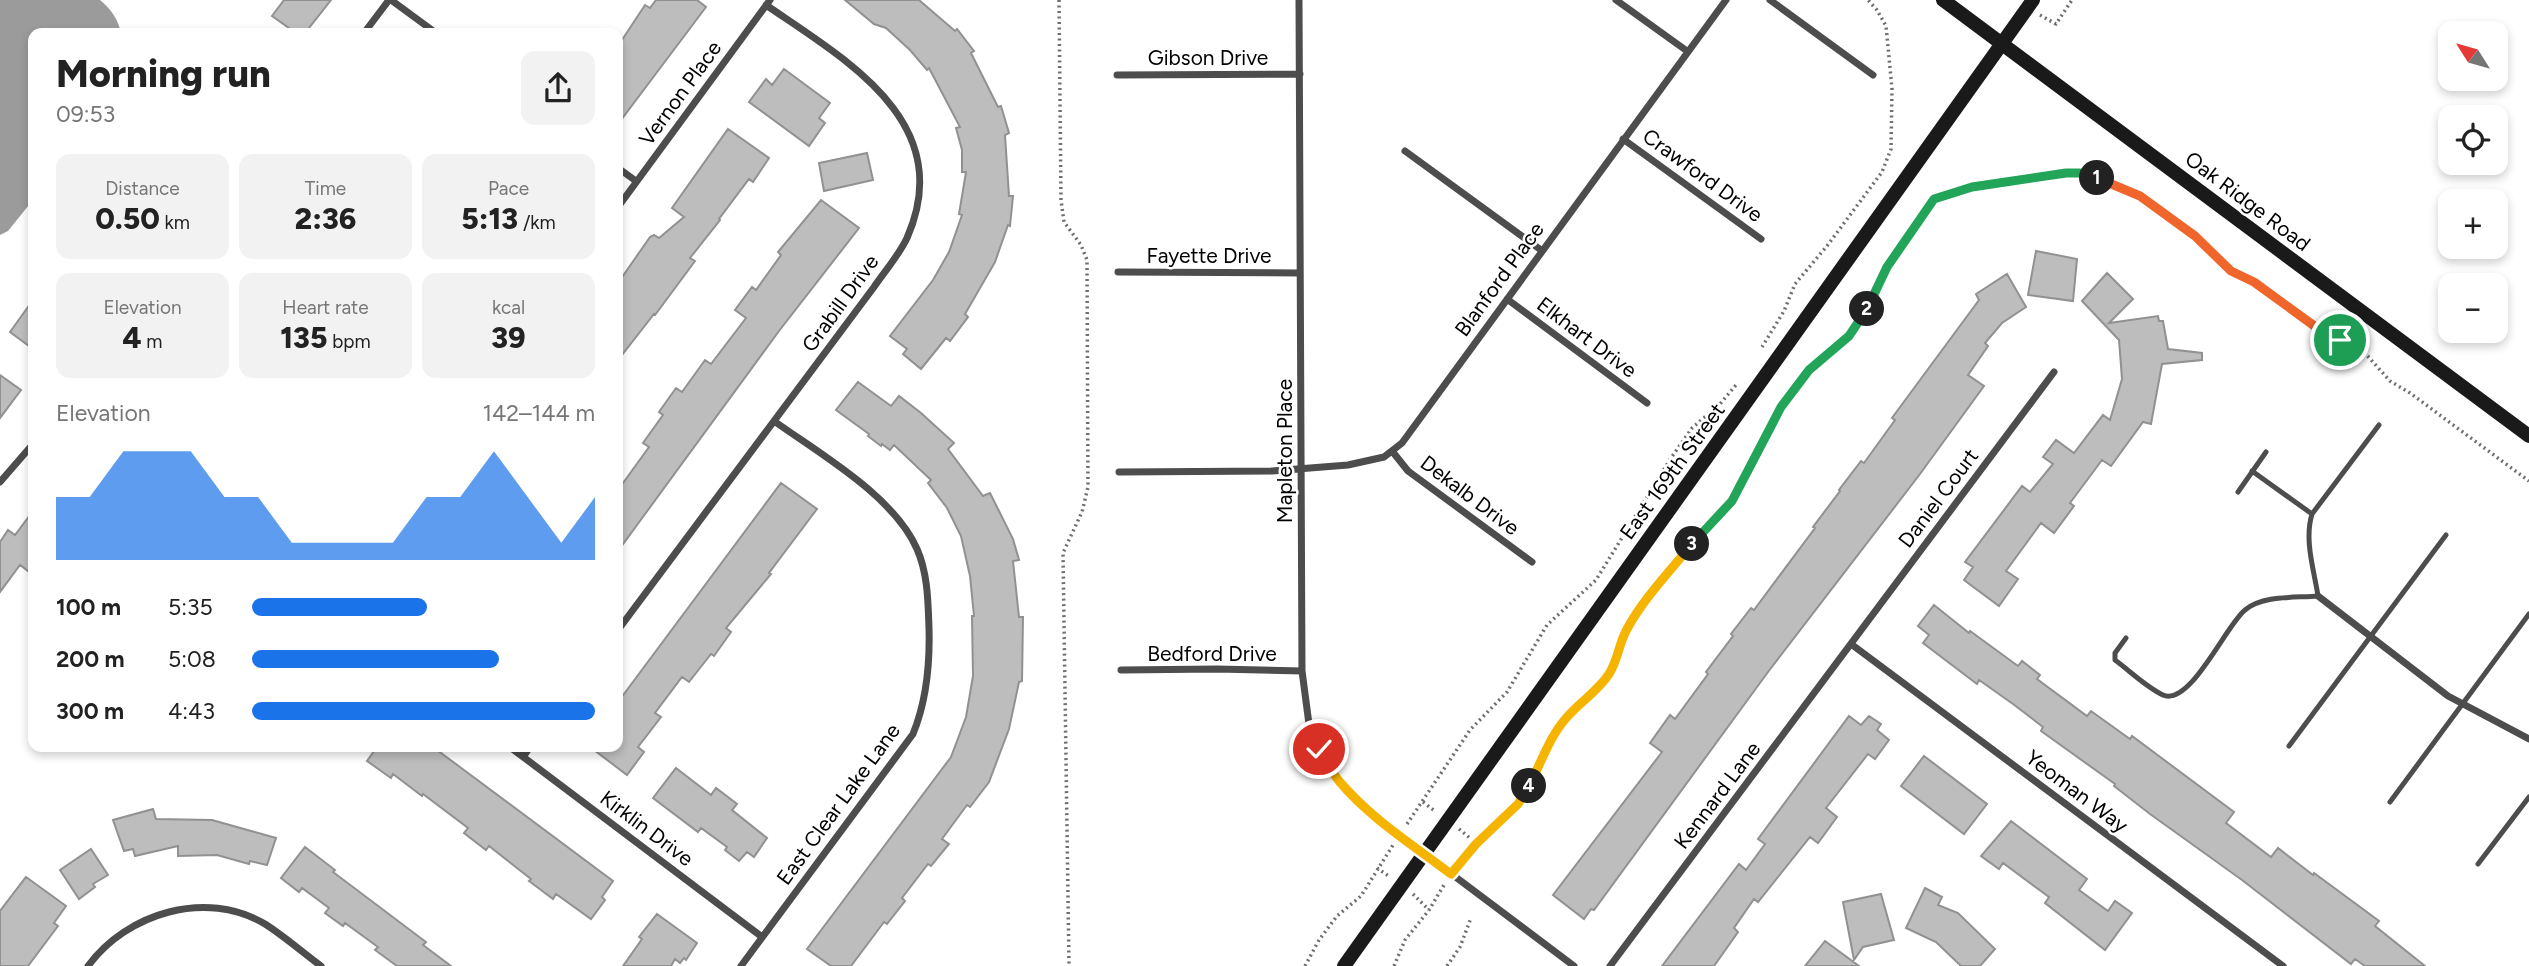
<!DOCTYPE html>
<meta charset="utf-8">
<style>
body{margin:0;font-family:Figtree,sans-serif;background:#f2f2f2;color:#222;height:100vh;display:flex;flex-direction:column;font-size:26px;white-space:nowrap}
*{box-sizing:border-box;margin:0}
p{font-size:23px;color:#767676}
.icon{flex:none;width:38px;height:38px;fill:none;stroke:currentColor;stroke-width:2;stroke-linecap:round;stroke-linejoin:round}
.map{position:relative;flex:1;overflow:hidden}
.drawer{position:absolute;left:28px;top:28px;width:595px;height:724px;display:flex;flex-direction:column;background:#fff;border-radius:14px;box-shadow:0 4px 10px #0003}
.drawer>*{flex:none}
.needle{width:46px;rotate:307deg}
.controls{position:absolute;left:2438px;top:21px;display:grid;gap:14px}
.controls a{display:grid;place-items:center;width:70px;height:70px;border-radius:14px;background:#fff;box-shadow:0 4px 10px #0003;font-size:35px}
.pin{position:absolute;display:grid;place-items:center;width:60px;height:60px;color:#fff;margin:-30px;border:4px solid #fff;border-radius:50%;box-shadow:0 2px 7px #0007}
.km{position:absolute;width:35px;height:35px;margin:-18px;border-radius:50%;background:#222;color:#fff;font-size:19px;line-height:35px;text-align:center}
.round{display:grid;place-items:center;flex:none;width:74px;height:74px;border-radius:14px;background:#f2f2f2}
.summary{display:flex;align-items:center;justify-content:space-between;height:119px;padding:0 28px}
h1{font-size:38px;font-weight:800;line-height:52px}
.figures{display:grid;grid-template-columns:repeat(3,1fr);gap:10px;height:119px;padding:7px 28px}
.figures div{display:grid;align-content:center;border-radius:14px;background:#f2f2f2;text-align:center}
.figures b{font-size:30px;font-weight:800}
.figures small{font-size:19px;font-weight:400}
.figures p{font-size:19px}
.chart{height:196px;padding:14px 28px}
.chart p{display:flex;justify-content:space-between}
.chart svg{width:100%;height:126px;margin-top:7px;fill:#1a73e8;opacity:.7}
ul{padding:0 28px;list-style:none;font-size:23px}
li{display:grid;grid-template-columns:112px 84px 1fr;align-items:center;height:52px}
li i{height:18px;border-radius:9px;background:#1a73e8}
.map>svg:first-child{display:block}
</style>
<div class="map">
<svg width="2529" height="966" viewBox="0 0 2529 966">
<rect width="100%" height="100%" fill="#fff"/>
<path fill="#9b9b9b" d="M0,0h100c11,9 18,19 21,33h-88v167l-25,31 -8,4z"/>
<path fill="#bdbdbd" stroke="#919191" stroke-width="2" d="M284,0h47l-26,33h-9l-24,-17z
M656,0h41l9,7 -88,117v-78l27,-41 5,3z
M845,0h74l36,31 2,-2 17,22 -3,2 27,54 3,-1 8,27 -4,2 4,61h4l-3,30 -2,-1 -13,37 -30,52 3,3 -18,24 -4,-3 -25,31 -18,-15 4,-5 -17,-13 43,-56 16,-28 13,-37 -3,-1 7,-42h-4v-22l-6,-22 4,-1 -31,-59 -2,2 -17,-20 -24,-22 -12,-4z
M784,69l46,34 -11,15 6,5 -16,23 -60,-44 17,-23 6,6z
M728,129l41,29 -16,24 -4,-3 -30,40 1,1 -30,38 5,3 -40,54 -1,-1 -36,46v-77l32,-46 4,-2 5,3 25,-21 -12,-9z
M867,153l6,27 -49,11 -5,-28z
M821,200l38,28 -80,103 -161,220v-61l31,-43 -6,-4 20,-28 -4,-3 17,-24 6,4 23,-32 6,4 35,-46 -11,-8 17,-23 4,3 25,-35 -3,-3z
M2036,251l41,8 -4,42 -45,-6z
M2107,273l26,26 -24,24 49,-7 1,5h4l5,28 34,4v7l-40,4 -11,60 -8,-2 -32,44 -9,-6 -32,43 4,3 -20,27 -13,-10 -35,48 12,8 -19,27 -35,-26 9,-13 -8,-5 57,-76 8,6 23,-28 -10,-7 13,-17 18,13 29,-38 7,5 12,-41 -3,-39 -37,-39z
M2007,274l19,33 -24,16 -17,20 3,3 -20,29 16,11 -64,88 -152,198 -174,238 -3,-1 -7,10 -31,-24 109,-143 -12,-9 20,-28 5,4 33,-45 -2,-2 27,-36 -2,-2 20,-26 3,2 61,-82 -2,-1 27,-36 -1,-1 22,-29 3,2 31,-43 -3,-2 87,-118 -3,-6z
M33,300v49l-23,-17z
M0,375l21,15 -21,28z
M858,382l33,24 8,-10 22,17 33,30 -6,6 35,47 7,-3 23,46 6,21 -6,1 6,56h4l-1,64 -3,1 -10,47 -20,53 -19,25 -3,-2 -25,34 7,5 -18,22 -3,-2 -26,34 3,3 -18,23 -3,-2 -33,44h-20l-24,-17 144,-192 15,-40 7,-41 -1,-60h2l-4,-40 -9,-40 -14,-28 -19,-25 3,-3 -37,-35 -4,5 -8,-6 -1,2 -13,-10 1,-2 -33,-24z
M781,483l36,26 -48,64 2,1 -45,54 5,4 -17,24 -3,-2 -22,28 -7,-5 -27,36 6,4 -23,30 6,5 -17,23 -37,-28h28v-45z
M33,511v64l-13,-10 -20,27v-50l8,-12 7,5z
M1934,605l35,28 1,-2 48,35 4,-5 18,14 -3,4 50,37 4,-5 39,28 2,-3 102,76 -8,11 45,34 7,-9 35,27 1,-2 65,48 -4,5 50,40h-60l-10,-7 -4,5 -109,-84 -92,-66 -36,-28 1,-2 -74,-53 2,-4 -30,-23 -34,-24 -2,4 -54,-41 6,-8 -11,-9z
M1849,716l12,9 8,-9 12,8 -4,6 12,10 -14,19 -7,-5 -42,54 11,9 -19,26 -8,-6 -52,65 -4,-3 -20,29 4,4 -24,34h-52l77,-102 7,6 19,-26 -7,-5z
M377,747h56l180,134 -11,16 3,3 -14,19 -35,-25 -3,5 -24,-18 2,-2 -42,-33 -3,4 -22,-17 4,-5 -45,-34 -1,2 -29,-22 -2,4 -24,-17z
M1924,756l63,48 -23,30 -63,-48z
M676,768l35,27 5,-7 21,16 -5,6 35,28 -13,19 -7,-5 -8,9 -14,-11 2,-3 -26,-19 -3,4 -45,-34z
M153,809l3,10 56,1 64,18 -9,27 -17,-4 -1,3 -32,-9 -39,1v-10l-43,10 -2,-7 -9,2 -11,-31z
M2011,821l76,58 -8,11 29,21 7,-10 17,12 -27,37 -60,-47 4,-6 -46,-34 -4,6 -18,-13z
M305,847l30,23 -2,2 93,70 -3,3 28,21h-54l-22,-16 3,-3 -33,-24 -2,3 -18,-13 4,-5 -27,-20 -3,4 -18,-14z
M91,849l17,26 -15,9 2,3 -16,12 -19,-29z
M26,877l40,29 -12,17 4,3 -30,40h-28v-55z
M1925,888l17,9 -4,8 20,8 37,36 -15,17h-19l-25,-24 -30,-14z
M1881,894l13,46 -31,7 -9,13 -11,-58z
M657,914l40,29 -11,17 -2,-2 -4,5 -5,-4 -4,7h-48l19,-27 -3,-2z
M1825,941l34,25h-54z"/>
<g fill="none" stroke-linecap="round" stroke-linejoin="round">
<path stroke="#6f6f6f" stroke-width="3.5" stroke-dasharray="2 3.5" stroke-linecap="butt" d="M1059,0l2,200 3,22 17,23 6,15 1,227 -6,25 -19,41 6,413
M2040,15l16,9 16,-24
M1762,347l22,-36 11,-27 32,-38 55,-74 9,-23 1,-60 -6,-63 -9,-16 -9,-10
M1423,802l13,10
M1407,824l63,-94 37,-38 40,-67 49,-45 75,-122 21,-30 28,-24 16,-19
M1459,829l17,14
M1459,865l17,-22 42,-39 38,-72 12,-17 23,-20 17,-19 9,-17 8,-27 12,-20 62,-76 19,-18 14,-17 49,-94 28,-37 40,-34 13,-17 25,-52 47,-68 38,-11 94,-15 26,3 34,13 14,7 55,40 36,35 38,20 55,42 40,19 26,29 20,12 119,88
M1377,868l13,9
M1413,894l16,16
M1305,966l14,-26 18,-24 24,-20 32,-51
M1394,966l11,-26 24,-30 15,-25
M1447,966l13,-19 11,-29"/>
<path stroke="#4d4d4d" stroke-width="5" d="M2252,471l60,43
M2238,492l28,-40
M2126,638l-11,15v7c15,11 31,27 48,35 27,12 63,-70 82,-85 18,-15 50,-12 73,-14 -4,-26 -14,-56 -6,-82l67,-89
M2289,746l157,-211
M2390,802l139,-188
M2478,864l51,-67"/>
<path stroke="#4d4d4d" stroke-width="7" d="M391,0l45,33
M1299,0l3,671 7,53 10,25 18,30 18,19 22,20 197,148
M1616,0l71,51
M1770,0l103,75
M364,33l25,-33
M1117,75l183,-1
M1623,139l138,100
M1405,151l136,99
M618,168l18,13
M618,207l152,-207
M1118,272l182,1
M1507,299l140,104
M1392,451l16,20 124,91
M1119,472l153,-1 76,-6 36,-8 18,-14 324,-443
M0,482l33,-38
M2318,596l130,100 81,43
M618,630l256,-343c11,-16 25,-32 33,-49 51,-116 -61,-178 -141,-233
M1851,644l432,322
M1121,670l96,-1 85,2
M510,747l252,190
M523,757l7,-10
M88,966c39,-53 118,-77 177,-42 19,12 37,28 56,42
M741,966l172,-232c14,-34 17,-70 16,-106 -1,-26 -1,-54 -12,-79 -23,-53 -97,-95 -143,-128
M1610,966l444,-594"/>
<path stroke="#1a1a1a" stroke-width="14" d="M1943,0l586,436
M1344,966l689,-966"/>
</g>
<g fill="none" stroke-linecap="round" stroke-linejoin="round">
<g stroke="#fff" stroke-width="14">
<path id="split-1" d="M2097,178l43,18 55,40 36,35 23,11 70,51 16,7"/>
</g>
<g stroke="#fff" stroke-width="14">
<path id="split-2" d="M1867,309l20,-42 47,-68 38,-12 94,-14h14l17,5"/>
</g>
<g stroke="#fff" stroke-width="14">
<path id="split-3" d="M1692,544l40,-43 49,-94 28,-37 40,-34 18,-27"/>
</g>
<g stroke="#fff" stroke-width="14">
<path id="split-4" d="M1529,786c12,-23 21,-51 39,-70 13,-15 30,-25 41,-42 9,-14 10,-31 18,-45 17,-31 43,-58 65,-85"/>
</g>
<g stroke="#fff" stroke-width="14">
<path id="split-5" d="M1319,749c6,10 12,22 20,32 31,37 74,64 112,93l25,-30 42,-40 11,-18"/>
</g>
<use href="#split-1" stroke="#f0652b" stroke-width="9"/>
<use href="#split-2" stroke="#22a559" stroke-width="9"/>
<use href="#split-3" stroke="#22a559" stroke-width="9"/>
<use href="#split-4" stroke="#f5b400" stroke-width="9"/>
<use href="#split-5" stroke="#f5b400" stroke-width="9"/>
</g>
<g text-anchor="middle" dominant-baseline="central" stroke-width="5" stroke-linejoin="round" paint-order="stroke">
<g font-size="21" fill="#000" stroke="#fff">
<text x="1208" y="57">Gibson Drive</text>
<text transform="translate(680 93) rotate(-54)">Vernon Place</text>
<text transform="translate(1703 175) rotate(36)">Crawford Drive</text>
<text transform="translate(2248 201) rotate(37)">Oak Ridge Road</text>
<text x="1209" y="255">Fayette Drive</text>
<text transform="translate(1499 279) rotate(-54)">Blanford Place</text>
<text transform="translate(840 303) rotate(-54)">Grabill Drive</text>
<text transform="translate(1587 337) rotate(37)">Elkhart Drive</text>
<text transform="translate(1284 451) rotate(-90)">Mapleton Place</text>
<text transform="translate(1672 471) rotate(-54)">East 169th Street</text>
<text transform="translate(1470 495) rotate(37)">Dekalb Drive</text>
<text transform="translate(1938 498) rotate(-53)">Daniel Court</text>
<text x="1212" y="653">Bedford Drive</text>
<text transform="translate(2077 791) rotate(37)">Yeoman Way</text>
<text transform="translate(1717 795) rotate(-53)">Kennard Lane</text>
<text transform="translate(838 804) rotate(-54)">East Clear Lake Lane</text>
<text transform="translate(647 828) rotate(37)">Kirklin Drive</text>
</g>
</g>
</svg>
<div class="controls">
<a><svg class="needle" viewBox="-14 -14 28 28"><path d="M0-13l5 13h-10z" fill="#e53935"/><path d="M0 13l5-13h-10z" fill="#767676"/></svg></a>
<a><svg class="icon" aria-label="locate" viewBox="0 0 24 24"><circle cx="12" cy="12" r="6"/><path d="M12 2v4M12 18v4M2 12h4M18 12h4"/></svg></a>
<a>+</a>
<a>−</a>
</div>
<div class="pin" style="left:2340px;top:340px;background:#1e9e55"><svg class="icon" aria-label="arrive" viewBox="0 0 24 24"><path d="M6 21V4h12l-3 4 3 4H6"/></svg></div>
<div class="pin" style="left:1319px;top:749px;background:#d93025"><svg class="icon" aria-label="check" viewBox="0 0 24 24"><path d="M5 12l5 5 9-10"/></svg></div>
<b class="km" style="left:2097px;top:178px">1</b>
<b class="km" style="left:1867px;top:309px">2</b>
<b class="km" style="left:1692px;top:544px">3</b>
<b class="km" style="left:1529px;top:786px">4</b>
<section class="drawer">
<div class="summary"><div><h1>Morning run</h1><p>09:53</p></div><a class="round"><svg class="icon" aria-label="share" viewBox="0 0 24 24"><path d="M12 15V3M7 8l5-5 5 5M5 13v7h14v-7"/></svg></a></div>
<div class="figures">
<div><p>Distance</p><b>0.50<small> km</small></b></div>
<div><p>Time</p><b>2:36</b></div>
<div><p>Pace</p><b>5:13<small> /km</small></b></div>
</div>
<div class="figures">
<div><p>Elevation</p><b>4<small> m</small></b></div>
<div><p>Heart rate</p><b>135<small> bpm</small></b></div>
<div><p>kcal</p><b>39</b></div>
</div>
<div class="chart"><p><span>Elevation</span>142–144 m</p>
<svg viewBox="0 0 160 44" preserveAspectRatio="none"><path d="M0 44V22L10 22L20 6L30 6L40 6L50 22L60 22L70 38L80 38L90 38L100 38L110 22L120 22L130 6L140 22L150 38L160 22V44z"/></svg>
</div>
<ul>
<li><b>100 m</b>5:35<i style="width:51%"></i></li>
<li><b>200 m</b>5:08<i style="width:72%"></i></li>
<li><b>300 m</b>4:43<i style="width:100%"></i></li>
</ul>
</section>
</div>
